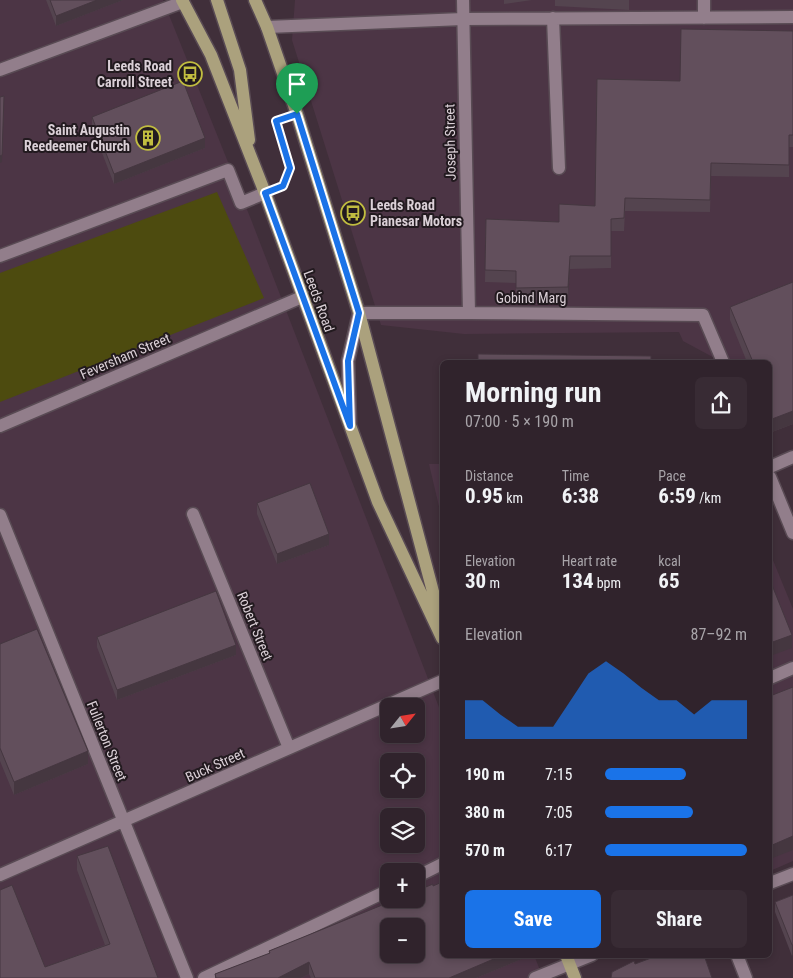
<!DOCTYPE html>
<meta charset="utf-8">
<style>
body{margin:0;font-family:"Roboto Condensed",sans-serif;background:#382b34;color:#f1f3f6;height:100vh;display:flex;flex-direction:column;font-size:19px;white-space:nowrap}
*{box-sizing:border-box;margin:0}
p{font-size:16px;color:#a8a4a9}
.icon{flex:none;width:28px;height:28px;fill:none;stroke:currentColor;stroke-width:2;stroke-linecap:round;stroke-linejoin:round}
.map{position:relative;flex:1;overflow:hidden}
.details{position:absolute;left:440px;top:360px;width:332px;height:598px;display:flex;flex-direction:column;background:#30232c;border-radius:8px;box-shadow:0 2px 8px #0003,0 0 0 1px #4b4048}
.details>*{flex:none}
.needle{width:32px;rotate:60deg}
.tools{position:absolute;left:380px;top:698px;display:grid;gap:10px}
.tools a{display:grid;place-items:center;width:45px;height:45px;border-radius:8px;background:#30232c;box-shadow:0 2px 8px #0003,0 0 0 1px #4b4048;font-size:25px}
.pin{position:absolute;display:grid;place-items:center;width:42px;height:42px;color:#fff;margin:-51px -21px;border-radius:50% 50% 50% 0;rotate:-45deg;box-shadow:0 0 5px #0007}
.pin .icon{rotate:45deg}
.round{display:grid;place-items:center;flex:none;width:52px;height:52px;border-radius:8px;background:#382b34}
.overview{display:flex;align-items:center;justify-content:space-between;height:85px;padding:0 25px}
h1{font-size:28px;font-weight:700;line-height:38px}
.figures{display:grid;grid-template-columns:repeat(3,1fr);gap:8px;height:85px;padding:5px 25px}
.figures div{display:grid;align-content:center}
.figures b{font-size:21px;font-weight:700}
.figures small{font-size:14px;font-weight:400}
.figures p{font-size:14px}
.chart{height:140px;padding:10px 25px}
.chart p{display:flex;justify-content:space-between}
.chart svg{width:100%;height:90px;margin-top:5px;fill:#1a73e8;opacity:.7}
.action{display:flex;gap:10px;margin-top:auto;padding:10px 25px}
.action a{flex:1;height:58px;border-radius:8px;background:#1a73e8;color:#fff;font-size:20px;font-weight:700;line-height:58px;text-align:center}
.action a+a{background:#382b34;color:#f1f3f6}
ul{padding:0 25px;list-style:none;font-size:16px}
li{display:grid;grid-template-columns:80px 60px 1fr;align-items:center;height:38px}
li i{height:12px;border-radius:6px;background:#1a73e8}
.map>svg:first-child{display:block}
</style>
<div class="map">
<svg width="793" height="978" viewBox="0 0 793 978">
<rect width="100%" height="100%" fill="#402f3a"/>
<path fill="#4c3545" fill-rule="evenodd" d="M0,0h163l89,222 190,493v240h92l9,23h-543zM389,706h27v28h-27zM389,761h27v28h-27zM389,816h27v28h-27zM389,871h27v28h-27zM389,926h27v28h-27z
M295,0h498v363l-71,-1 -39,-21 -4,-9 -215,2 -83,-9 -89,-285z
M429,464h13v55z
M770,553l23,56v252l-23,10z"/>
<path fill="#4d4b0f" d="M217,192l47,106 -264,104v-129z"/>
<g fill="none" stroke-linecap="round" stroke-linejoin="round">
<g stroke="#594b54" stroke-width="15">
<path id="minor" d="M463,0l6,313
M553,18l6,150
M704,18v-18
M267,27l196,-8 330,-2
M0,70l183,-68
M0,256l228,-86 13,33 24,-10
M350,422l-2,-61 11,-48h110l234,2 20,47
M0,426l302,-129
M770,467l23,-10
M770,477l23,56
M193,514l96,234
M0,515l187,463
M770,678l23,-10
M0,875l442,-194
M416,877l26,-13
M770,883l23,-9
M737,955l9,23
M204,978l185,-88
M535,978l57,-23"/>
</g>
<g stroke="#594b54" stroke-width="15">
<path id="major" d="M182,0l29,55 54,138 113,309 64,136
M217,0l23,70 9,70
M255,0l12,27 30,87 62,199 81,305
M566,955l9,23"/>
</g>
<path stroke="#81727c" stroke-width="3" stroke-dasharray="4 4" stroke-linecap="butt" d="M280,120l-4,1 14,47 -8,18"/>
<use href="#minor" stroke="#927e8b" stroke-width="12"/>
<use href="#major" stroke="#aba17d" stroke-width="12"/>
</g>
<path fill="#54444f" d="M46,0h77l-67,26z
M504,0h28l-28,4z
M555,0h74v10l-74,-4z
M793,31v116h-4v30l-78,-1 -1,36 -85,-1 -1,20h-13v37l-41,1 -2,31h-52v-17l-31,-1 1,-63 73,3 36,-16 85,-125z
M92,117l113,31 -91,36 -22,-57z
M793,282v142l-21,8 -2,-6v-64h-23l-17,-42v-13z
M257,503l72,42 -52,19 -20,-50z
M97,637l139,18 -119,45 -20,-53z
M0,644l88,120 -74,31 -14,-34z
M77,856l81,122 -113,-11 60,-22 -28,-75z
M433,886l96,69v1l-53,22h-165l-2,-4 -8,4h-86v-4l54,-20v-3z
M793,895l-1,61 -17,-44v-10z"/>
<path fill="#453740" d="M97,0h26l-67,26v-10z
M4,96l-2,66 -2,1v-7z
M205,138v10l-91,36v-10z
M570,256v13l-2,31v-13z
M793,411v13l-21,8v-13z
M329,534v11l-52,19v-10z
M792,635v13l-22,8v-13z
M236,645v10l-119,45v-10z
M88,751v13l-74,31v-13z
M793,836v14l-23,9v-13z
M792,945h1v10l-1,1z
M503,955h26v1l-53,22h-27z
M309,962v12l-8,4h-23z"/>
<path fill="#624f5c" stroke="#453740" fill-rule="evenodd" d="M50,0h47l-41,16z
M681,29l112,2v104h-4v30l-78,-2 -1,37 -85,-2 -1,20 -13,1v37h-41l-2,31 -52,1v-17l-31,-1 1,-51 73,3v-18l36,2 2,-127 83,2z
M183,81l22,57 -91,36 -22,-57z
M4,96l-2,59 -2,1v-59z
M793,282v129l-21,8 -2,-6v-51h-17l-23,-55z
M478,354l173,2v6h-173z
M310,483l19,51 -52,20 -20,-51z
M770,580l22,55 -22,8z
M216,591l20,54 -119,45 -20,-53z
M37,629l51,122 -74,31 -14,-34v-104z
M793,687v149l-23,10v-150z
M108,846l50,132h-158v-88l12,-5 33,82 65,-23 -33,-88z
M442,882v73h61l-54,23h-134l-6,-16 -31,16h-62l-1,-4 55,-21 -1,-2 128,-52h19v-8l17,-7v2zM389,926h27v28h-27z
M793,895v50h-1l-17,-43z
M659,955h45l8,23h-101l1,-6 22,-11 1,3z"/>
<g fill="none" stroke-linecap="round" stroke-linejoin="round">
<g stroke="#fff" stroke-width="10">
<path id="route" d="M297,114l62,199 -11,48 2,65 -85,-233 18,-7 7,-18 -14,-47z"/>
</g>
<use href="#route" stroke="#1a73e8" stroke-width="6"/>
</g>
<defs>
<g id="bus-ring" transform="scale(1.25)"><circle r="9.5" fill="#221a1f" stroke="#c1bd40" stroke-width="1.5"/><path d="M-5-6H5V4H4V6H2V4H-2V6H-4V4H-5ZM-3.5-4V0h7V-4ZM-3.5 1.2v1.5H-2V1.2ZM2 1.2v1.5H3.5V1.2Z" fill="#c1bd40"/></g>
<g id="building-ring" transform="scale(1.25)"><circle r="9.5" fill="#221a1f" stroke="#c1bd40" stroke-width="1.5"/><path d="M-4-6H4V6H1V3H-1V6H-4ZM-2.5-4.3h1.7v1.8h-1.7ZM.8-4.3h1.7v1.8H.8ZM-2.5-1h1.7V.8h-1.7ZM.8-1h1.7V.8H.8Z" fill="#c1bd40"/></g>
</defs>
<g fill-rule="evenodd">
<use href="#bus-ring" x="190" y="74"/>
<use href="#building-ring" x="148" y="138"/>
<use href="#bus-ring" x="353" y="213"/>
</g>
<g text-anchor="middle" dominant-baseline="central" stroke-width="4" stroke-linejoin="round" paint-order="stroke">
<g font-size="14" font-weight="bold" fill="#dbd0d7" stroke="#221a1f" text-anchor="end">
<text x="172" y="66">Leeds Road<tspan x="172" dy="16">Carroll Street</tspan></text>
<text x="130" y="130">Saint Augustin<tspan x="130" dy="16">Reedeemer Church</tspan></text>
<text x="370" y="205" text-anchor="start">Leeds Road<tspan x="370" dy="16">Pianesar Motors</tspan></text>
</g>
<g font-size="14" fill="#dbd0d7" stroke="#221a1f">
<text transform="translate(450 142) rotate(-91)">Joseph Street</text>
<text x="531" y="298">Gobind Marg</text>
<text transform="translate(319 301) rotate(70)">Leeds Road</text>
<text transform="translate(125 356) rotate(-23)">Feversham Street</text>
<text transform="translate(255 626) rotate(68)">Robert Street</text>
<text transform="translate(107 741) rotate(68)">Fullerton Street</text>
<text transform="translate(215 765) rotate(-24)">Buck Street</text>
</g>
</g>
</svg>
<div class="tools">
<a><svg class="needle" viewBox="-14 -14 28 28"><path d="M0-13l5 13h-10z" fill="#e53935"/><path d="M0 13l5-13h-10z" fill="#a8a4a9"/></svg></a>
<a><svg class="icon" aria-label="locate" viewBox="0 0 24 24"><circle cx="12" cy="12" r="6"/><path d="M12 2v4M12 18v4M2 12h4M18 12h4"/></svg></a>
<a><svg class="icon" aria-label="layers" viewBox="0 0 24 24"><path d="M12 4l9 5-9 5-9-5zM3 14l9 5 9-5"/></svg></a>
<a>+</a>
<a>−</a>
</div>
<div class="pin" style="left:297px;top:114px;background:#1e9e55"><svg class="icon" aria-label="arrive" viewBox="0 0 24 24"><path d="M6 21V4h12l-3 4 3 4H6"/></svg></div>
<section class="details">
<div class="overview"><div><h1>Morning run</h1><p>07:00 · 5 × 190 m</p></div><a class="round"><svg class="icon" aria-label="share" viewBox="0 0 24 24"><path d="M12 15V3M7 8l5-5 5 5M5 13v7h14v-7"/></svg></a></div>
<div class="figures">
<div><p>Distance</p><b>0.95<small> km</small></b></div>
<div><p>Time</p><b>6:38</b></div>
<div><p>Pace</p><b>6:59<small> /km</small></b></div>
</div>
<div class="figures">
<div><p>Elevation</p><b>30<small> m</small></b></div>
<div><p>Heart rate</p><b>134<small> bpm</small></b></div>
<div><p>kcal</p><b>65</b></div>
</div>
<div class="chart"><p><span>Elevation</span>87–92 m</p>
<svg viewBox="0 0 160 44" preserveAspectRatio="none"><path d="M0 44V25L10 25L20 32L30 38L40 38L50 38L60 25L70 12L80 6L90 12L100 19L110 25L120 25L130 32L140 25L150 25L160 25V44z"/></svg>
</div>
<ul>
<li><b>190 m</b>7:15<i style="width:57%"></i></li>
<li><b>380 m</b>7:05<i style="width:62%"></i></li>
<li><b>570 m</b>6:17<i style="width:100%"></i></li>
</ul>
<div class="action"><a>Save</a><a>Share</a></div>
</section>
</div>
